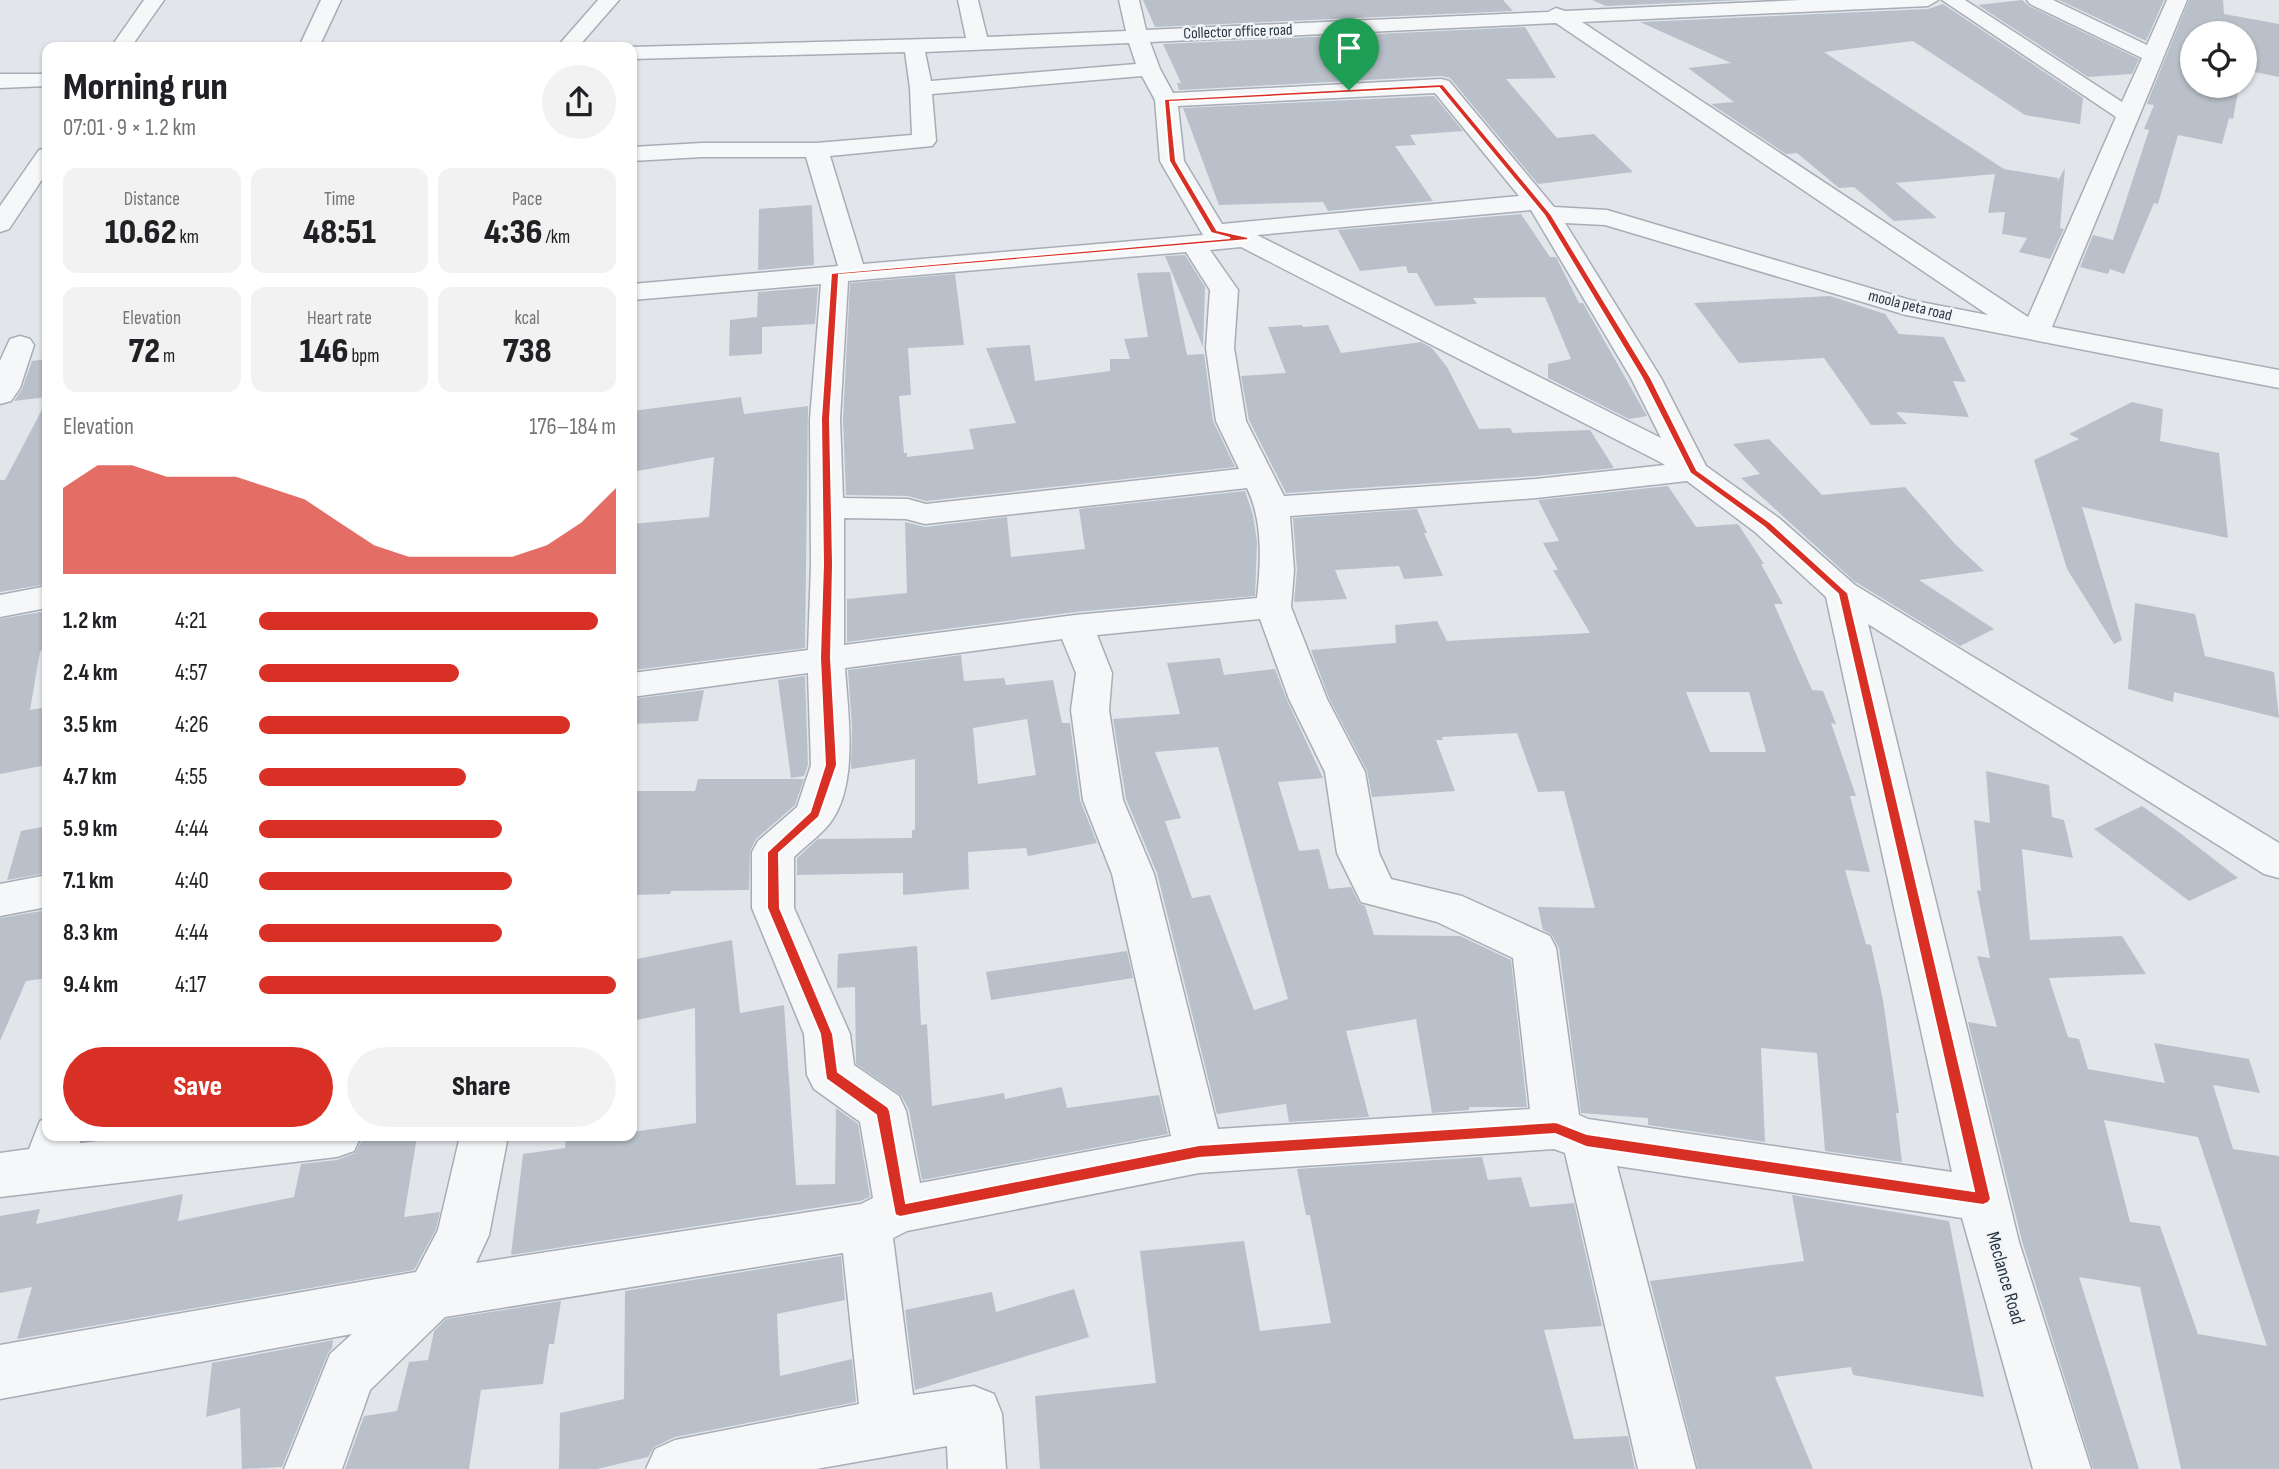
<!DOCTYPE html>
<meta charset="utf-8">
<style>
body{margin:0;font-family:"Sofia Sans Condensed",sans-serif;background:#f2f2f2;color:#202124;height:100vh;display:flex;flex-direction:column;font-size:26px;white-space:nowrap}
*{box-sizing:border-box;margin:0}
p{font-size:23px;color:#757577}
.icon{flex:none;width:38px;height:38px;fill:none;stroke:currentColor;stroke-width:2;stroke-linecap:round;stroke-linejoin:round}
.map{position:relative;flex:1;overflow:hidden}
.drawer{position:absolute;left:42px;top:42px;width:595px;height:1099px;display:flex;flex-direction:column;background:#fff;border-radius:14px;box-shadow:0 2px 5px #0004}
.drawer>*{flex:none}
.buttons{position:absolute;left:2180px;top:21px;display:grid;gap:14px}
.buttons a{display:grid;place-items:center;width:77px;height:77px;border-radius:50%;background:#fff;box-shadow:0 2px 5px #0004;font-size:35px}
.pin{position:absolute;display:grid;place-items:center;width:60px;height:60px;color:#fff;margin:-72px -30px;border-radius:50% 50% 50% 0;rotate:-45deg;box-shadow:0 0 7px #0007}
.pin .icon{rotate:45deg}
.round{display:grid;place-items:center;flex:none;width:74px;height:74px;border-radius:37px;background:#f2f2f2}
.overview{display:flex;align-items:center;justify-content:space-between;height:119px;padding:0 21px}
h1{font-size:38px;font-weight:800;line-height:52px}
.metrics{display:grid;grid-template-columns:repeat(3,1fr);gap:10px;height:119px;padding:7px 21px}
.metrics div{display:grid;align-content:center;border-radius:14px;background:#f2f2f2;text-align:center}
.metrics b{font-size:35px;font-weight:800}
.metrics small{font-size:19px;font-weight:400}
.metrics p{font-size:19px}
.chart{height:196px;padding:14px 21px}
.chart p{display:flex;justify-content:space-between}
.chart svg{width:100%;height:126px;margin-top:7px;fill:#d93025;opacity:.7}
.cta{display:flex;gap:14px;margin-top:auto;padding:14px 21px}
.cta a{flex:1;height:80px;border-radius:42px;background:#d93025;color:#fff;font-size:28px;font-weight:800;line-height:80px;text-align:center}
.cta a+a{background:#f2f2f2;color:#202124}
ul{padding:0 21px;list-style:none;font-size:23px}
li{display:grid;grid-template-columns:112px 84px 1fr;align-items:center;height:52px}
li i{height:18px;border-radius:9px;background:#d93025}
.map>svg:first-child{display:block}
</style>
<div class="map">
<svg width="2279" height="1469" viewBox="0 0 2279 1469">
<rect width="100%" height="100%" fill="#e2e6eb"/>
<path fill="#b9c0c9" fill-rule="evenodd" d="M1143,0h360l10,11 -358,16z
M1592,0h152l-138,6z
M2022,0l7,6 110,53 -7,15 -44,3 -110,-72z
M2059,0h105l-18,41z
M2189,0h34l1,14 55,10v53l-34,-7v-37h-52v53h46l-6,33 -4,-1 -7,26 -44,-9 -20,69 -4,-1 -30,71 -14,-5 -2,5 -28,-7 13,-32 20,5 36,-110 -5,-1 10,-24 -7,-1 1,-3z
M1943,4l140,94 -3,26 -55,-9 -112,-74 -89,11 180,117 54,9 -1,4 8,-14 -5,60 4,1 -14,30 -31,-7 8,-14 -25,-4 3,-22 -17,1 7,-39 -99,9 41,35 -43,3 -40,-34 -15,1 -42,-35 -11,1 -75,-50 23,-2 -46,-34 43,-5 -91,-41 288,-13z
M1525,27l31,51 -50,1 51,59 37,-4 39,38 -95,12 -88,-106 -9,-2 -262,14 -2,-7h4l-18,-39z
M1434,96l29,35 -53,4 6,10 -21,1 38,55 -105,10 -5,-9 -104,3 -36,-97z
M812,205l2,60 -56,5 1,-61z
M1521,214l29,43h6l23,46h4l64,113 -18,3 -81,-41v-14l23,-5 -26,-62 -72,1 4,6 -42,2 -18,-33h-9l-2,-7 -46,5 -22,-41z
M1185,255l20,32 -2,60 -38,-91z
M1170,272l17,83 17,-1 9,67 22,46 -309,34 -18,-5 -62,-1 -3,-76 7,-136 105,-9 9,71 -56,3 3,47 -12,1 5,57h3v4l67,-8 -5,-20 47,-6 -30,-75 44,-3 5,36 75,-10v-12h20l-6,-20 24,-2 -11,-64z
M818,287l-3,37 -53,3v27l-33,2 1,-36 27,-3 1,-25z
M1830,296l55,18 14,20 45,3 22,45 -13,-1 16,36 -73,-5 11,12 -36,1 -47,-67 -85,5 -45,-60z
M1302,325l1,2 25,-2 13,28 80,-11 11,6 15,19 32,62 31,-1 3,5 77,-3 24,38 -78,8 -250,17 -37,-73 -8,-44 45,-3 -18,-46z
M47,359v38l-33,4 8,-12 10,-28z
M741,397l3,17 64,-8 -3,242 -171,22 3,-54 -5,1v-93l77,-7 5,-60 -82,15v-61z
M47,400v184l-47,8v-112h5z
M2132,402l31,7 -3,32 59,12 9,85 -146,-31 40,133 -8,4 -47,-75 -33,-109 45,-21 -10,-5z
M1769,439l53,56 83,-8 50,57 29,27 -65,9 75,49 -34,17 -106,-65 -113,-103 19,-4 -27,-30z
M1668,486l28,41 42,-3 26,40h-3l22,40h-9l38,86 11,1 13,33 -5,-1 25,73h-6l20,76 -25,-2 21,74 5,1 12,55 16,113h-3l6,49 -77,-11 -8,-98 -56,-5 4,94 -117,-17v-7l-67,-5 -22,-165 -7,-13 -9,-5 -5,-23 57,1 -31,-117 -26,1 -21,-59 -75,4 1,3h-7l19,51 -83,6 -5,-26 -38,-73 -18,-48 85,-7 -1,-18 42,-4 10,20 143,-8 -37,-63h5l-15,-27 16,-2 -21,-41zM1686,692h63l17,60h-56z
M1245,491l8,24 4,27 -2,54 -180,16 -228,30v-43l60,-6 -2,-71 20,5 82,-10 4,40 74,-8 -6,-40z
M1417,509l10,24h-3l19,43 -39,3 -5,-13 -64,4 12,29 -53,3 3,-32 -4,-52z
M2135,603l60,11 10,42 69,16 5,46 -105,-26 -1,10 -45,-13z
M47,611v38l-7,2 -10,59 17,-3v58l-47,9v-155z
M961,655l3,26 40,-3 2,7 47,-5 9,43h8l10,77 17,43 -69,13 -2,-8 -58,4 1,37 -66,6v-22l-106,2v-17l21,-19 94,-1v-8h3v-71l-64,10 1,-42 -4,-57zM1027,719l9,56 -58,9 -5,-56z
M1220,658l4,17 51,-6 12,31 36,78 -45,4 21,69 20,-2 10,40 22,-2 8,16 6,3 9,29 86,1 51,24 16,147h-58v3l-37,3 -16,-94 -70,12 23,86 -80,5 -3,-18 -69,10 -60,-241 -31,-74 -13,-80 67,-5 -13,-51zM1218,747l70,252 -34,11 -44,-115 -18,3 -27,-77 16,-3 -26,-66z
M805,676l3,89 -4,11 -13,2 -13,-98z
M704,690l-6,31 -66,3v-25z
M1986,771l63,14 3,32 12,3 9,38 -51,-9 8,91 92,-4 24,38 -97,4 19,59 11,2 9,30 77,14 -11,-40 95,16 11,34 -47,-8 20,64 46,7v313h-98l-41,-182 -61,-10 60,192h-46l-71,-228 -54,-219 29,5 -20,-71 13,2 -13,-68 4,1 -7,-71 16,3zM2104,1120l94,17 69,209 -69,-12 -38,-108 -30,-4z
M698,779h106l-9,26 -39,34 -6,12 -1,39 -78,1 -1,3 -38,1v-104h63z
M2142,806l38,27 58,45 -49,23 -95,-72z
M47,826v47l-40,7 14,-49z
M47,910v68l-21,3 -26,60v-123z
M732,940l8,73 44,-8 12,180 39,-1 1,-76 22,16 12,73 -10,4 -349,54 12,-101 42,-6 1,-12h66v-4l64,-9 -1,-115 -63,13v-61z
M917,946l4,79 6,-1 5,82 72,-13 1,6 57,-12 5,21 92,-13 9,39 -246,46 -13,-70 -8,-15 -45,-31 -1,-77 -18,1 1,-34z
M1127,951l6,27 -142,22 -5,-28z
M364,1136h53l-13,81 36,-5 -4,17 -22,41 -397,69 15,-52 -32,6v-77l40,-7 -4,15 147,-30 -5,27 116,-24 7,-33 36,-4 18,-7z
M1482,1157l6,23 33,-3 9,30 44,-4 28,123 -58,4 30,109 54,-3 7,33h-595l-5,-73 121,-13 -16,-132 104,-10 16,90 71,-8 -21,-108h-4l-9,-46z
M1792,1195l157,26 35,176 -131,-22 -2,-8 -76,10 38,92h-115l-48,-188 154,-20z
M841,1256l4,44 -68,14 3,62 72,-17 4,43 -181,35 -21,10 -6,10 -51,12h-38l1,-56 64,-14 1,-108z
M1074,1289l15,48 -174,53 -10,-80 87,-18 4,20z
M561,1301l-7,43h-5l-6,40 -62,6 -12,79h-124l19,-53 33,-5 12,-49 19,-2 6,-29 12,-12z
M333,1340l-1,8 -4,5 -46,114 -40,2 -2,-61 -34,9 6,-54z"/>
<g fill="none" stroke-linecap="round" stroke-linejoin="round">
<g stroke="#a7adb6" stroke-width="3">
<path id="minor" d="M144,0h20l-33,47h-20z
M321,0h20l-22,47h-20z
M598,0h21l-41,47h-21z
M958,0h20l9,37 139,-6 -7,-31h20l7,30 402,-18 8,-4 9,3 235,-11h138l-10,6 -346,16 446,295 88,-200 -174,-117h23l157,102 20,-44 -112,-54 -3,-4h26l94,45 20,-45h20l-135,327 227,43v18l-373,-73 -301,-90 -40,-2 96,155 45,88 73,52 76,67 424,258v35l-15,-4 -396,-250 151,618 72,227h-58l-71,-251 -345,-52 79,303h-58l-73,-316 -11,-4 -355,24 -292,58 -14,7 20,157 61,-9 20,8 8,20 4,55h-58l-1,-23 -131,23h-170l9,-20 20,-9 184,-36 -16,-151 -398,64 -75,73 -28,79h-58l46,-115 22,-20 -352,65v-54l416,-73 22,-42 22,-94h48l-19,99 -13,28 385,-59 12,-6 -13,-76 -46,-33 -7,-14 -3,-41 -52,-126v-56l6,-11 39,-34 14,-42 -3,-92 -176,24v-24l176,-23 3,-86 -1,-145 11,-135 -189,16v-16l206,-18 -32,-109h-104l-70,4v-14l70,-4h114l96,-8 -2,-47 -5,-36 -273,7 -2,-12 336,-9zM1556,23l432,292 -78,-15 -303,-90 -53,-3 -105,-126 -8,-2 -268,14 -13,-24 -10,-27zM1129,43l7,21 -205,17 -6,-29zM1142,76l13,24 5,61 43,74 -340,29 -33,-108 102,-10 4,-5 -4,-47zM1435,93l84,103 -297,28 -38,-63 -6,-55zM1531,210l100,168 30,60 -404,-203zM1241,247l419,215 5,3 -129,14 -252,17 -38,-75 -12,-73 4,-58 -28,-40zM1186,252l24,38 -4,58 10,73 23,48 -313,35 -18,-5 -65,-1 -3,-79 8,-138zM1687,481l68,51 71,65 126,575 -364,-53 -9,-4 -23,-167 -6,-12 -88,-40 -71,-17 -12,-26 -14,-81 -38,-73 -36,-92 3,-37 -4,-54 246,-18zM1247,488c16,33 14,74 10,110l-182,17 -231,30v-127l62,1 19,5zM1260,619l29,80 36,73 12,81 24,49 76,20 76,36 17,151 -312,20 -64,-255 -31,-74 -14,-90 3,-37 -15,-38zM1062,639l14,34 -5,37 12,90 29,74 59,262 -251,47 -14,-72 -7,-15 -45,-31 -4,-31 -56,-126v-51c11,-11 26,-21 36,-34 29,-38 18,-109 15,-155z
M0,74h47v12l-47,2z
M47,148v24l-38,57 -9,3v-26l39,-56z
M20,336l10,3 4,6 -14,43 -9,13 -11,3v-43l10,-22z
M47,586v22l-47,9v-22z
M47,875v32l-47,9v-32z
M47,1118v18h34l-1,7 64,-7h217l-7,15 -17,6 -337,40v-44l29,-4 11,-28z"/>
</g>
<use href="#minor" fill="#f5f7f9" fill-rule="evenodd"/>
</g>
<path fill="#d93025" stroke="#fff" stroke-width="2" fill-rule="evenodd" d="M1443,84l108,130 100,164 46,92 74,53 77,70 143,606 -3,4 -5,2 -397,-58 -31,-13 -356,24 -299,59 -5,-2 -19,-100 -50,-36 -6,-45 -53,-126v-56l43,-40 15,-47 -5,-107 3,-94 -2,-145 10,-146 399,-35 -19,-5 -42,-72 -5,-62zM1439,88l105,127 98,163 48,95 74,54 74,67 136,597 -387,-57 -31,-12 -357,23 -293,58 -16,-92 -2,-4 -50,-35 -5,-38 -53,-126 -1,-55 40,-36 18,-52 -6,-107 2,-94 -3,-145 9,-144 409,-35v-3l-31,-7 -41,-69 -6,-59z"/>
<g text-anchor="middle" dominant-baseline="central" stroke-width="5" stroke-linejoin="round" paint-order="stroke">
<g font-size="16" fill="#293544" stroke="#f2f5f8">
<text transform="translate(1238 32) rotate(-2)">Collector office road</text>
<text transform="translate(1910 306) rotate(14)">moola peta road</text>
</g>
<g font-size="19" fill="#293544" stroke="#f2f5f8">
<text transform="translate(2005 1278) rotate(74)">Meclance Road</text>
</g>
</g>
</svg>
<div class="buttons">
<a><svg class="icon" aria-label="locate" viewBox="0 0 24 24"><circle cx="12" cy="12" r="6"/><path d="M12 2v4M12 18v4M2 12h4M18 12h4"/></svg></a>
</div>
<div class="pin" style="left:1349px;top:90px;background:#1e9e55"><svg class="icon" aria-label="arrive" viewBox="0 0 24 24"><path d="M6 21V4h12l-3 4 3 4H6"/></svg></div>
<section class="drawer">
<div class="overview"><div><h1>Morning run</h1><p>07:01 · 9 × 1.2 km</p></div><a class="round"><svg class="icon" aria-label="share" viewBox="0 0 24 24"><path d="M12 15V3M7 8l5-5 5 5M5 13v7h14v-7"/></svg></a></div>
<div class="metrics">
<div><p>Distance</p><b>10.62<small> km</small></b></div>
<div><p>Time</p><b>48:51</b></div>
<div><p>Pace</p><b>4:36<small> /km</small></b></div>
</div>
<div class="metrics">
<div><p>Elevation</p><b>72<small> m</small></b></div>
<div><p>Heart rate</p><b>146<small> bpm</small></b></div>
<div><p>kcal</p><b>738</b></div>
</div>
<div class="chart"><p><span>Elevation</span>176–184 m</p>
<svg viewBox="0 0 160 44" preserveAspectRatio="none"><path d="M0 44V14L10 6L20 6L30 10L40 10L50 10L60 14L70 18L80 26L90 34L100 38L110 38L120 38L130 38L140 34L150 26L160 14V44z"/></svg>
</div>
<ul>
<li><b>1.2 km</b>4:21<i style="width:95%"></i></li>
<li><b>2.4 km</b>4:57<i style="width:56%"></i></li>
<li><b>3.5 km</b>4:26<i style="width:87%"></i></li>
<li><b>4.7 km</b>4:55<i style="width:58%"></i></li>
<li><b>5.9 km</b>4:44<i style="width:68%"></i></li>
<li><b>7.1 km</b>4:40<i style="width:71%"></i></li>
<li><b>8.3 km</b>4:44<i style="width:68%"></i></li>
<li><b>9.4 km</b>4:17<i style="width:100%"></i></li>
</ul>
<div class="cta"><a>Save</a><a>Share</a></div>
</section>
</div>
